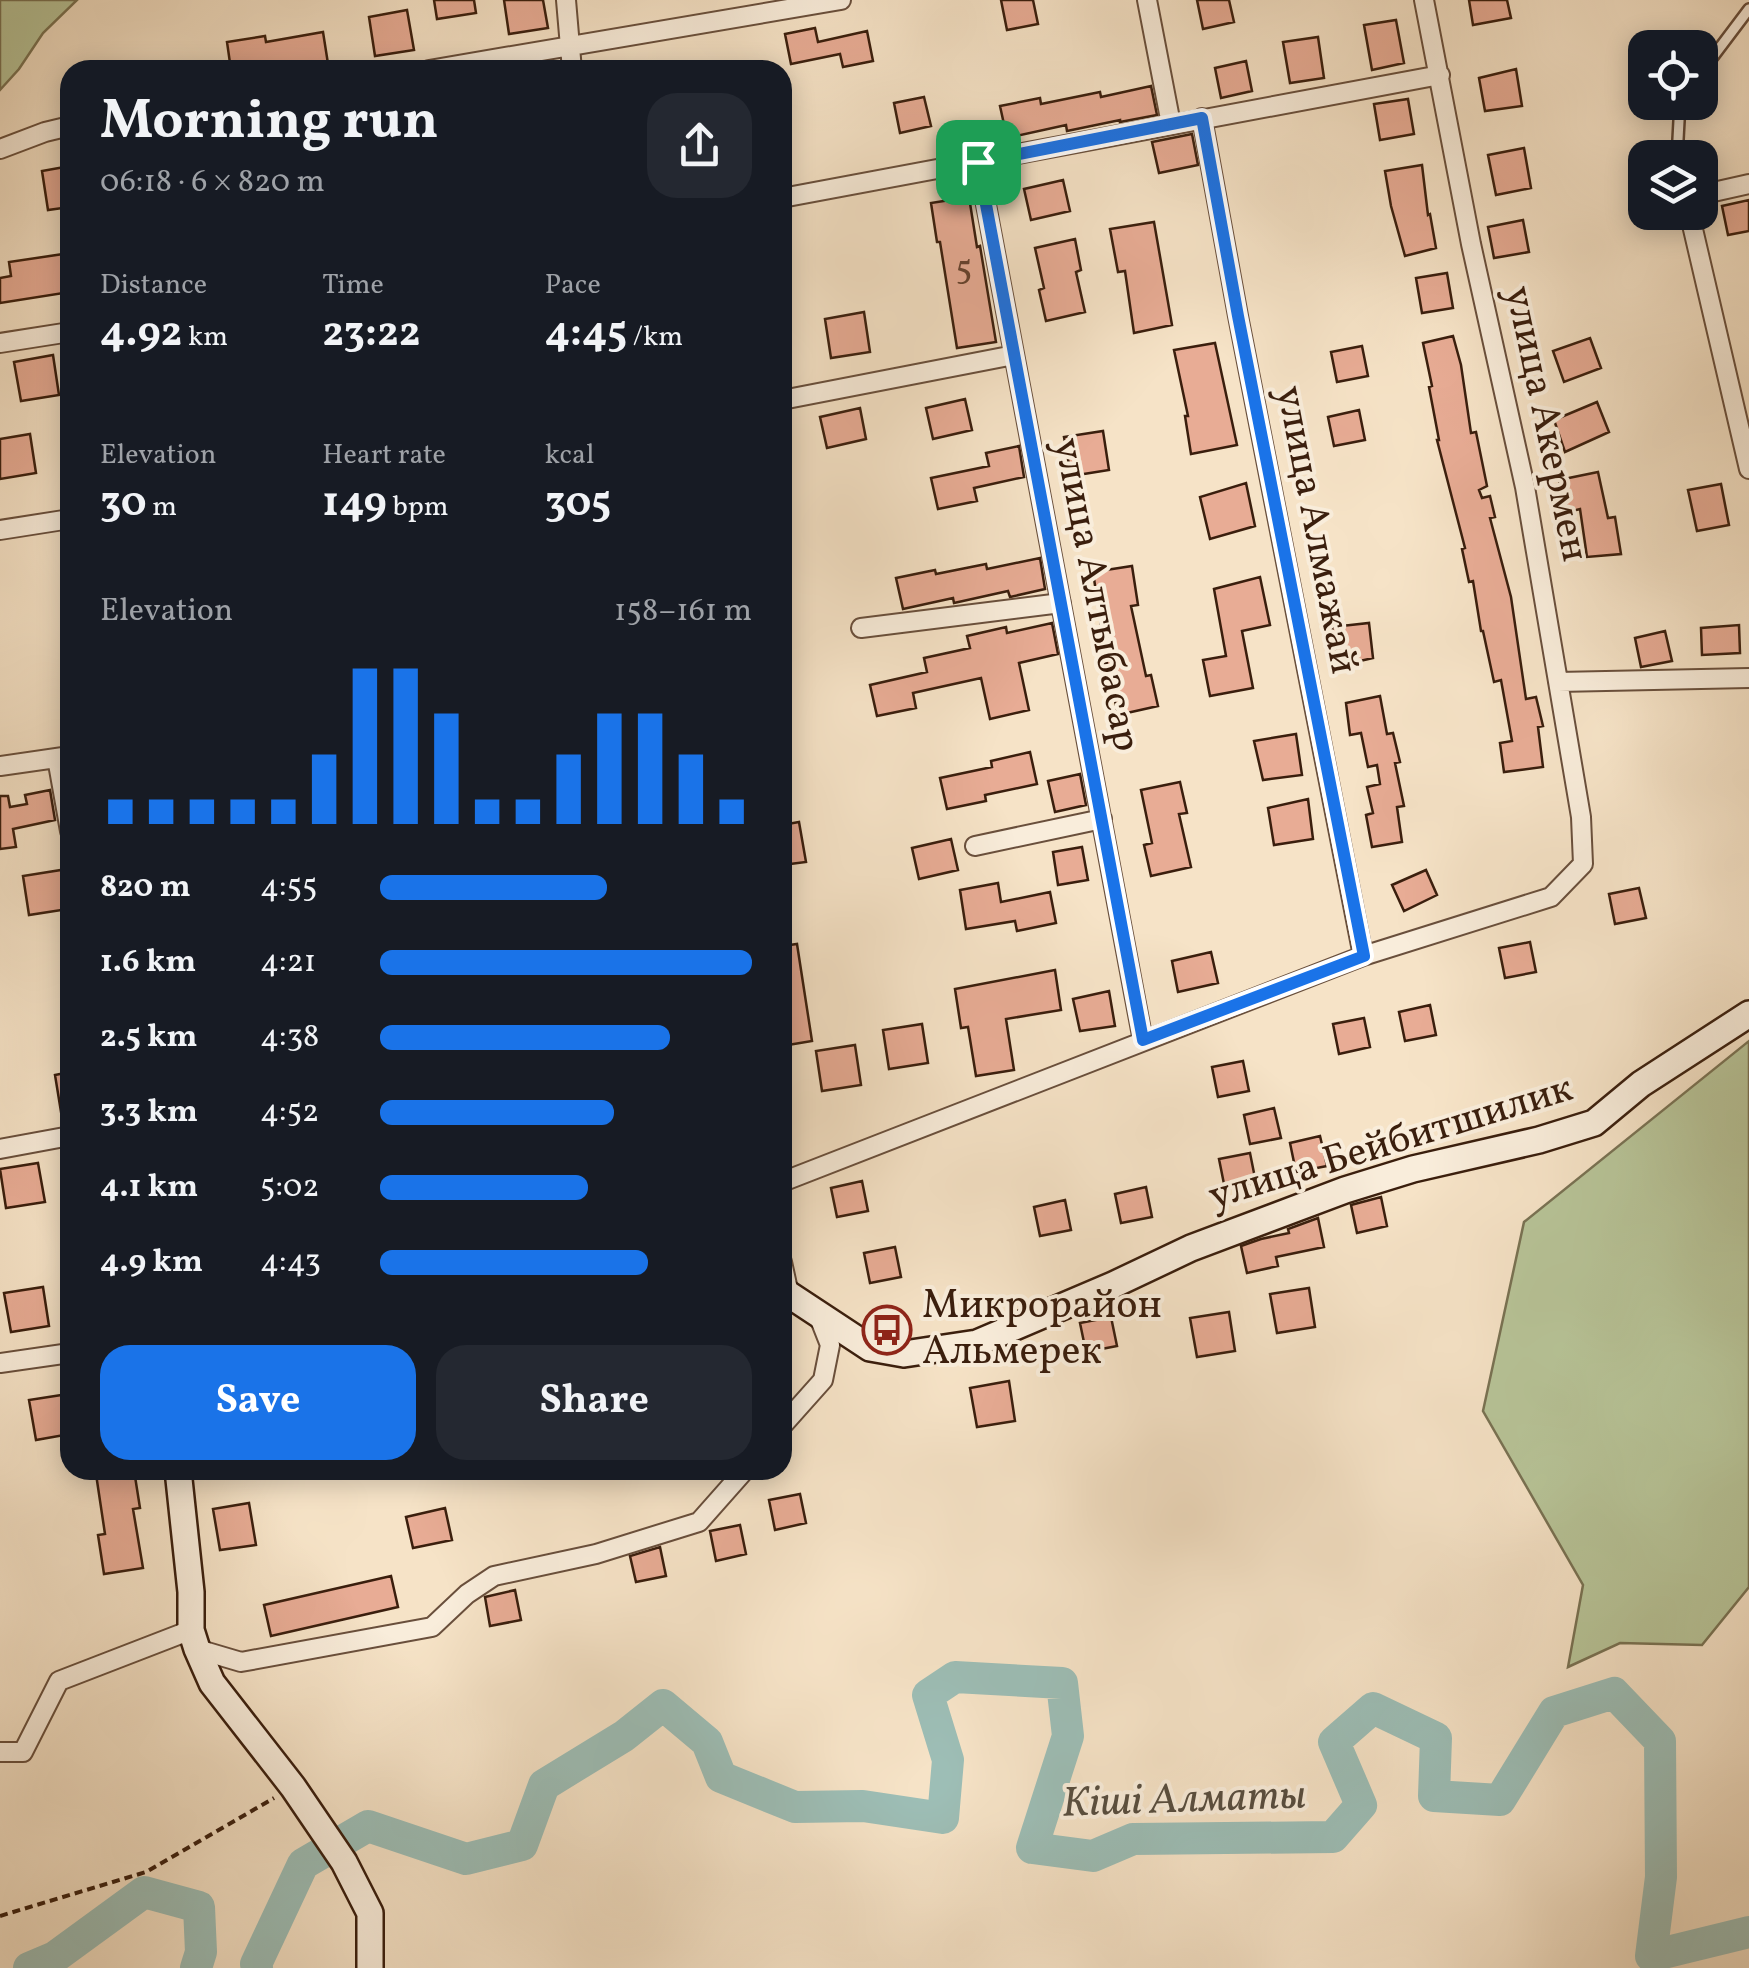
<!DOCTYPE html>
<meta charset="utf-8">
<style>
body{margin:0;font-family:Vollkorn,serif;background:#242831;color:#f1f3f6;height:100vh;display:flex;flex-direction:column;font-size:38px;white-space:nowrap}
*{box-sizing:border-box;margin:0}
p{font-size:32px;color:#9ea1a6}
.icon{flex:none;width:55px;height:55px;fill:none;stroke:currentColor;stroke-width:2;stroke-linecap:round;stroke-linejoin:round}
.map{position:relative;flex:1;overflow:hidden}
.sheet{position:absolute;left:60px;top:60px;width:732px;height:1420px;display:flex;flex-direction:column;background:#171b24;border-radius:30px;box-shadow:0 5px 25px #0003}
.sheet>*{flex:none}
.buttons{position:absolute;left:1628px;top:30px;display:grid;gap:20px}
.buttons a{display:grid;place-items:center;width:90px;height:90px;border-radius:20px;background:#171b24;box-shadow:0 5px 25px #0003;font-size:50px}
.pin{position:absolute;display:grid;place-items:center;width:85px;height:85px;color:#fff;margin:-42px;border-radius:20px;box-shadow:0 5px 15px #0006}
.round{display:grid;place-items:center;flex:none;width:105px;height:105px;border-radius:30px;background:#242831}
.head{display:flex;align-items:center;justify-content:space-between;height:170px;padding:0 40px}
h1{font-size:55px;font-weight:700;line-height:75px}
.metrics{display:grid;grid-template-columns:repeat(3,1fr);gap:15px;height:170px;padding:10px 40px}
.metrics div{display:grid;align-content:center}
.metrics b{font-size:42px;font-weight:700}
.metrics small{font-size:28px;font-weight:400}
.metrics p{font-size:28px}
.chart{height:280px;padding:20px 40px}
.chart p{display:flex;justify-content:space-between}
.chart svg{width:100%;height:180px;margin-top:10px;stroke:#1a73e8;stroke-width:6}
.primary-button{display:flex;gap:20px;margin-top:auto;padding:20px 40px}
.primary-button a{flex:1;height:115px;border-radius:30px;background:#1a73e8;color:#fff;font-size:40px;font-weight:700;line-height:115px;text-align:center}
.primary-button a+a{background:#242831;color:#f1f3f6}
ul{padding:0 40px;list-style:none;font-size:32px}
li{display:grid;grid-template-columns:160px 120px 1fr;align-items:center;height:75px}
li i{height:25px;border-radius:12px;background:#1a73e8}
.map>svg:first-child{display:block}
</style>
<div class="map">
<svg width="1749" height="1968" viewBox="0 0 1749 1968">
<rect width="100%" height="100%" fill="#f6e3c7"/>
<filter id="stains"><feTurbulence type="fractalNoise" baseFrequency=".002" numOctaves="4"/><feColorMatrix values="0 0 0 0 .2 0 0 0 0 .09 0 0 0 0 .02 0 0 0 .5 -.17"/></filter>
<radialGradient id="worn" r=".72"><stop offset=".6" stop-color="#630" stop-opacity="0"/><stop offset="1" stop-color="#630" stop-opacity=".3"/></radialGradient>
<path fill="#b8c599" stroke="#797253" stroke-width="2.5" d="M0,0h77l-34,33 -24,36 -19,21z
M1749,1041v546l-47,58 -82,-2 -52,24 15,-82 -100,-174 41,-189z"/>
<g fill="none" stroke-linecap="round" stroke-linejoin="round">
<path stroke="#9dbeb6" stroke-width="32" d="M29,1968l26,-11 89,-65 55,15 2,45 -5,16
M257,1968l-1,-4 47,-100 65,-38 98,33 56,-14 22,-60 80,-49 39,-31 44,37 14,35 74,30 68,-1 80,12 5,-58 -20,-65 27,-18 107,6 6,53 -36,112 61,8 40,-17 200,-2 28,-32 -27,-63 39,-34 63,30 -2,58 66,4 54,-88 60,-19 46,48 1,136 -10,79 98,-24"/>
</g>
<path fill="#e8ac95" stroke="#3a1e0d" stroke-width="2.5" d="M434,0h40l2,13 -39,6z
M504,0h39l5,28 -39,6z
M1001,0h32l5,24 -31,6z
M1197,0h32l5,22 -31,7z
M1469,0h38l4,18 -38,7z
M407,10l7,40 -39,6 -6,-39z
M1396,20l8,43 -32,7 -8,-45z
M815,28l3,14 49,-11 6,30 -30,6 -3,-13 -49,10 -6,-30z
M323,32l6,38h-98l-4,-28 38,-6 1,6z
M1318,37l6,41 -34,5 -7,-41z
M1246,61l6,30 -31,7 -6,-30z
M1516,69l6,37 -37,5 -6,-33z
M1151,86l6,29 -37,7v-2l-53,11 -1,-6 -59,13 -7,-32 40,-8 1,6 59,-12 1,5z
M924,97l7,29 -31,7 -6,-30z
M1408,99l6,35 -34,6 -6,-36z
M1192,134l6,31 -39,8 -7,-31z
M1524,148l7,40 -35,7 -8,-40z
M1422,165l6,50 2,-1 6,34 -31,8 -14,-50 -6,-35z
M70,166v41l-22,3 -6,-39z
M1063,180l7,31 -39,9 -7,-31z
M969,197l8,50 3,-1 16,96 -39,6 -17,-106h-3l-6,-39z
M1749,200v31l-21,4 -6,-29z
M1523,220l6,32 -35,6 -6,-31z
M1154,222l18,103 -38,8 -9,-62 -7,1 -8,-43z
M1075,239l6,31 -5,2 9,40 -39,9 -7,-31 5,-2 -9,-40z
M70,253v39l-70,11v-25l11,-2 -2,-14z
M1447,273l6,35 -31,5 -6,-35z
M864,312l6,40 -39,6 -6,-39z
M1453,336l8,29 10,68 5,-1 11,54 -8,4 3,8 8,-2 5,21 -5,1 21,79 15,102 10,-2 7,29 -5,1 5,40 -39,5 -4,-29 12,-2 -11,-61 -7,2 -11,-51h-2l-8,-50 -4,1 -7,-33 3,-1 -28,-108h2l-10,-53 3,-1 -9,-43z
M1590,338l11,30 -37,14 -11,-31z
M1215,343l22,102 -46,9 -6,-38h3l-14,-66z
M1362,346l6,30 -31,6 -6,-30z
M53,355l6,40 -38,6 -7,-39z
M965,399l7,31 -39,9 -7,-31z
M1597,402l12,30 -44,20 -11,-32z
M860,408l6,31 -39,9 -7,-31z
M1359,410l6,30 -31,6 -6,-29z
M1103,431l6,39 -38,6 -7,-39z
M30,434l6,39 -36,6v-40z
M1019,446l5,31 -50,11 3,13 -39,8 -7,-31 58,-12 -3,-13z
M1598,472l10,46 7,-1 6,37 -34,3 -7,-48 -12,3 -9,-32z
M1246,483l9,43 -45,13 -10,-42z
M1721,484l8,41 -32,6 -9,-41z
M1040,558l5,31 -35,8 -2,-6 -54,12 -1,-5 -50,11 -7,-31 39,-8 1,4 50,-10 1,5z
M1132,566l6,39 -7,1 15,70 5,-1 7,31 -40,9 -11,-52 -5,1 -6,-31 6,-1 -9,-60z
M1260,577l10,48 -28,6 11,57 -43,8 -7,-36 23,-4 -12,-67z
M1052,623l6,31 -39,9 10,47 -39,9 -9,-41 -68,15 3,15 -39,8 -7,-31 57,-13 -3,-14 46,-10 -3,-12 39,-9 1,6z
M1369,623l4,35 -35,8 -6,-39z
M1739,625l1,28 -38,2 -1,-27z
M1665,631l7,30 -31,6 -6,-29z
M1380,696l7,38 6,-1 7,29 -5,1 9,43 -7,1 5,35 -30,5 -6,-32 7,-2 -6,-26 13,-3 -3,-19 -9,2 -7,-34 -11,2 -4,-32z
M1296,734l6,41 -39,5 -9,-39z
M1030,752l7,32 -52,11 1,6 -39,8 -7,-31 52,-11 -1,-6z
M1080,774l6,31 -31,7 -7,-31z
M1180,782l7,31 -8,1 12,53 -40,9 -7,-31 8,-2 -11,-53z
M50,790l5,30 -42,9 3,18 -16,2v-53h8l2,11 17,-3 -2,-9z
M1308,799l5,40 -39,6 -6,-37z
M799,822l7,40 -24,3v-40z
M951,839l7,31 -39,9 -7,-31z
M1082,847l6,33 -30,5 -5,-33z
M61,870l7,39 -39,6 -6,-39z
M1426,870l11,25 -33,16 -12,-26z
M998,883l3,19 49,-10 6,31 -39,8 -2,-10 -49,8 -6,-39z
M1639,888l7,30 -31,6 -6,-30z
M1530,942l6,30 -31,6 -6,-30z
M797,944l15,97 -30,5v-100z
M1211,952l7,31 -40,9 -6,-31z
M1055,970l6,40 -55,9 8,51 -38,6 -8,-49 -7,1 -6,-39z
M1109,991l6,35 -35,5 -7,-32z
M1430,1005l6,30 -31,6 -6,-29z
M1364,1018l6,29 -31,7 -6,-30z
M922,1024l6,39 -39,6 -6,-39z
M855,1045l6,40 -39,6 -6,-40z
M1243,1061l6,30 -31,6 -6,-30z
M70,1072v46h-8l-7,-43z
M1274,1108l7,30 -31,6 -6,-29z
M1320,1136l7,30 -31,6 -6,-29z
M1250,1153l6,30 -31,6 -6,-30z
M38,1163l7,39 -39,6 -6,-39z
M862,1181l6,30 -31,6 -6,-29z
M1146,1187l6,30 -31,6 -6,-29z
M1381,1197l6,29 -30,7 -6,-28z
M1065,1200l6,30 -31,6 -6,-29z
M1318,1218l6,29 -48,10 2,9 -31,7 -6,-27 20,-7 28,-6 -1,-4z
M895,1247l6,30 -31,6 -6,-30z
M43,1287l6,39 -38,6 -7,-39z
M1309,1288l6,39 -38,6 -7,-39z
M1229,1312l6,39 -38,6 -7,-39z
M1111,1317l6,29 -31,6 -6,-29z
M1009,1381l6,40 -38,6 -7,-39z
M68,1394l2,40 -34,6 -7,-40z
M122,1470h12l6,38 -7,1 10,59 -39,6 -6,-39 7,-1 -9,-60z
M800,1494l6,29 -31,7 -6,-30z
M249,1503l7,42 -36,5 -7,-41z
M445,1508l7,32 -39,8 -7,-31z
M740,1525l6,29 -30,7 -6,-30z
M660,1547l6,29 -30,6 -6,-26z
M391,1576l7,31 -127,29 -7,-31z
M515,1590l6,30 -31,6 -5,-29z"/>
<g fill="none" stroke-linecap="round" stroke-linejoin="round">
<g stroke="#694f3c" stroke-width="14">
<path id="lane" d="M1700,74l49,-65
M1677,158l3,-56"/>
</g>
<g stroke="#694f3c" stroke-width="22">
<path id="street" d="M566,0l6,70
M1147,0l24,124
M429,70l412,-70
M1202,118l36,198 125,640
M0,149l45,-17 25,-6
M978,162l165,879
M1700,195l49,-11
M782,198l658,-123
M1689,212l60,257
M0,343l70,-11
M782,400l232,-45
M0,530l70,-11
M861,628l200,-25
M1558,682l191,-4
M57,758l13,73
M0,766l70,-10
M975,846l127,-27
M0,1149l70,-13
M782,1182l581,-226 188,-59 32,-33 -2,-47 -56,-330 -54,-243 -47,-244
M782,1262l7,32
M0,1363l70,-10
M782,1426l41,-46 7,-35 -13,-33
M197,1649l44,13 191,-35 35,-33 27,-18 102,-22 103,-32 46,-52
M0,1752h23l36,-71 132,-51"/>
</g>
<g stroke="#3a1e0d" stroke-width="30">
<path id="secondary" d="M782,1290l88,58 34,6 73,-11 136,-58 78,-37 154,-58 68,-21 126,-29 55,-17 47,-39 108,-70
M178,1470l13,122v38l6,19 15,34 81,104 51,75 26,51v55"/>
</g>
<path stroke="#3a1e0d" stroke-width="4" stroke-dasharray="8 5" stroke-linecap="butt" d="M0,1916l146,-44 128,-74"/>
<use href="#lane" stroke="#f9eddb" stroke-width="9"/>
<use href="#street" stroke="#f9eddb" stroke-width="18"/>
<use href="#secondary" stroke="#f9eddb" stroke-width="25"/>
</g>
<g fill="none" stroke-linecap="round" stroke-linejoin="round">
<g stroke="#fff" stroke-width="20">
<path id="route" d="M1202,118l36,198 126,640 -221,84 -165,-878z"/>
</g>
<use href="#route" stroke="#1a73e8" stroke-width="12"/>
</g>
<defs>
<g id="bus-ring" transform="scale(2.5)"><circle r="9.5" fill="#f9eddb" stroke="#8f2418" stroke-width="1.5"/><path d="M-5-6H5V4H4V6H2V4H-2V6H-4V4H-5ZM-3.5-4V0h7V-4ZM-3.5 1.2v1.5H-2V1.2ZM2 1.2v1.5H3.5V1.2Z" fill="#8f2418"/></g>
</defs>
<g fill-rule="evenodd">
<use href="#bus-ring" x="887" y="1330"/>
</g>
<g text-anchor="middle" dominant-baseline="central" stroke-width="8" stroke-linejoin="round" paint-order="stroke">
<g font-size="35" fill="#66422f">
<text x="964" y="269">5</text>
</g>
<g font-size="40" fill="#3a1e0d" stroke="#f9eddb">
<text transform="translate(1545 424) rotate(78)">улица Акермен</text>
<text transform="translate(1315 530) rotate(79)">улица Алмажай</text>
<text transform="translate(1095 595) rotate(79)">улица Алтыбасар</text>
<text transform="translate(1391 1144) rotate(-17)">улица Бейбитшилик</text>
</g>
<g font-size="40" fill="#3a1e0d" stroke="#f9eddb" text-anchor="start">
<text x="922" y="1307">Микрорайон<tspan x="922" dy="46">Альмерек</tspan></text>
</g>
<g font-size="42" font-style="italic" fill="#584e40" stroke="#f9eddb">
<text transform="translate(1184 1801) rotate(-2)">Кіші Алматы</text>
</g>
</g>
<rect width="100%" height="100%" filter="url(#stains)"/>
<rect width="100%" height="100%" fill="url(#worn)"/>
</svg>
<div class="buttons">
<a><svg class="icon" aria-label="locate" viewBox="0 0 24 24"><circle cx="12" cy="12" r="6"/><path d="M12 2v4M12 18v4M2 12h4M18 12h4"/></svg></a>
<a><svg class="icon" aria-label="layers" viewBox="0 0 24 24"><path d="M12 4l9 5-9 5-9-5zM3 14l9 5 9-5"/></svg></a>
</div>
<div class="pin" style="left:978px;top:162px;background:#1e9e55"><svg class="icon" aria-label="arrive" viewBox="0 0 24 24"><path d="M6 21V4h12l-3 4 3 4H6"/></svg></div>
<section class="sheet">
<div class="head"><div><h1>Morning run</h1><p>06:18 · 6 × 820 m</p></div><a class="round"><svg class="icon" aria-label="share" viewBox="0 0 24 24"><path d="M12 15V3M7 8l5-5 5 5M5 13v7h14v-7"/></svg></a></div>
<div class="metrics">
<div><p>Distance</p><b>4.92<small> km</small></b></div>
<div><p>Time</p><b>23:22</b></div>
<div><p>Pace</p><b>4:45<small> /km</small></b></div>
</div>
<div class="metrics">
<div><p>Elevation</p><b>30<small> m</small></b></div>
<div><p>Heart rate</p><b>149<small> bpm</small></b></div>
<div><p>kcal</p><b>305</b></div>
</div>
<div class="chart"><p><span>Elevation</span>158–161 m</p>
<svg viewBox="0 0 160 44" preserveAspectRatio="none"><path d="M5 44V38M15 44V38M25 44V38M35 44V38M45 44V38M55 44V27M65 44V6M75 44V6M85 44V17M95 44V38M105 44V38M115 44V27M125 44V17M135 44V17M145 44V27M155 44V38"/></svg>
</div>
<ul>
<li><b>820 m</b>4:55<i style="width:61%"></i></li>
<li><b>1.6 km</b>4:21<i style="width:100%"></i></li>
<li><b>2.5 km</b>4:38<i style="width:78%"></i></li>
<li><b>3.3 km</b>4:52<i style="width:63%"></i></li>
<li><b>4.1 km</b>5:02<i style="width:56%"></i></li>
<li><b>4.9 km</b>4:43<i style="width:72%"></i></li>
</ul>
<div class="primary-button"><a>Save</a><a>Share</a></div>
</section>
</div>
